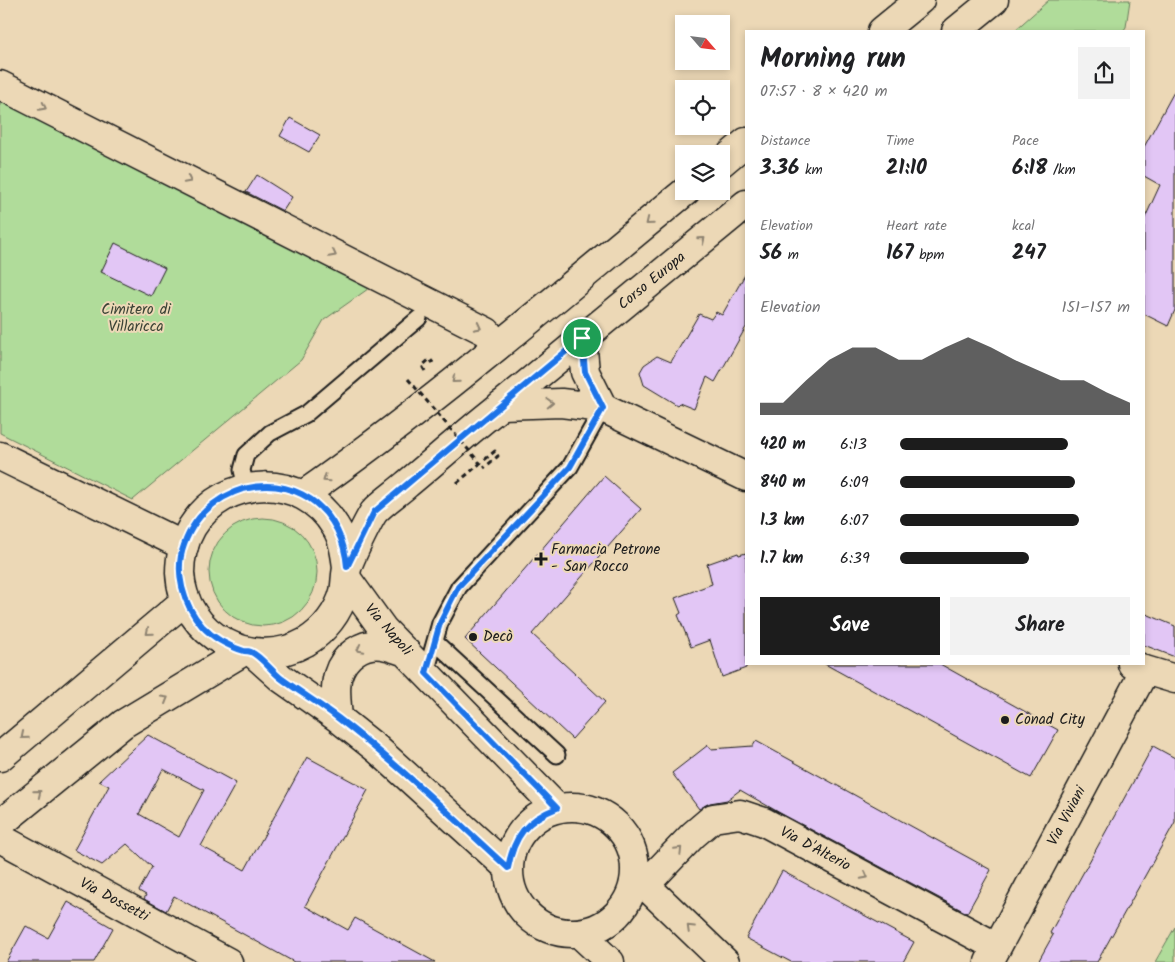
<!DOCTYPE html>
<meta charset="utf-8">
<style>
body{margin:0;font-family:Kalam,sans-serif;background:#f2f2f2;color:#202124;height:100vh;display:flex;flex-direction:column;font-size:19px;white-space:nowrap}
*{box-sizing:border-box;margin:0}
p{font-size:16px;color:#757577}
.icon{flex:none;width:28px;height:28px;fill:none;stroke:currentColor;stroke-width:2;stroke-linecap:round;stroke-linejoin:round}
.map{position:relative;flex:1;overflow:hidden}
.side{position:absolute;left:745px;top:30px;width:400px;height:635px;display:flex;flex-direction:column;background:#fff;border-radius:0px;box-shadow:0 2px 8px #0003}
.side>*{flex:none}
.needle{width:32px;rotate:118deg}
.controls{position:absolute;left:675px;top:15px;display:grid;gap:10px}
.controls a{display:grid;place-items:center;width:55px;height:55px;border-radius:0px;background:#fff;box-shadow:0 2px 8px #0003;font-size:25px}
.pin{position:absolute;display:grid;place-items:center;width:42px;height:42px;color:#fff;margin:-21px;border:2px solid #fff;border-radius:50%;box-shadow:0 1px 5px #0007}
.round{display:grid;place-items:center;flex:none;width:52px;height:52px;border-radius:0px;background:#f2f2f2}
.overview{display:flex;align-items:center;justify-content:space-between;height:85px;padding:0 15px}
h1{font-size:28px;font-weight:700;line-height:38px}
.figures{display:grid;grid-template-columns:repeat(3,1fr);gap:8px;height:85px;padding:5px 15px}
.figures div{display:grid;align-content:center}
.figures b{font-size:21px;font-weight:700}
.figures small{font-size:14px;font-weight:400}
.figures p{font-size:14px}
.chart{height:140px;padding:10px 15px}
.chart p{display:flex;justify-content:space-between}
.chart svg{width:100%;height:90px;margin-top:5px;fill:#1c1c1c;opacity:.7}
.button{display:flex;gap:10px;margin-top:auto;padding:10px 15px}
.button a{flex:1;height:58px;border-radius:0px;background:#1c1c1c;color:#fff;font-size:20px;font-weight:700;line-height:58px;text-align:center}
.button a+a{background:#f2f2f2;color:#202124}
ul{padding:0 15px;list-style:none;font-size:16px}
li{display:grid;grid-template-columns:80px 60px 1fr;align-items:center;height:38px}
li i{height:12px;border-radius:6px;background:#1c1c1c}
.map>svg:first-child{display:block}
</style>
<div class="map">
<svg width="1175" height="962" viewBox="0 0 1175 962">
<rect width="100%" height="100%" fill="#ecd8b6"/>
<filter id="ink" filterUnits="userSpaceOnUse"><feTurbulence type="fractalNoise" baseFrequency=".02" numOctaves="2"/><feDisplacementMap in="SourceGraphic" scale="10" xChannelSelector="R" yChannelSelector="G"/><feConvolveMatrix kernelMatrix="1 2 1 2 8 2 1 2 1" color-interpolation-filters="sRGB"/></filter>
<g filter="url(#ink)">
<path fill="#b0dc9a" stroke="#667c5b" d="M1049,0h81l-4,27 -3,4h-109z
M0,99l375,185 -51,36 -23,40 -168,140 -133,-67z
M209 572a54 54 0 1 1 108 0a54 54 0 1 1-108 0Z
M1175,927v35h-20z"/>
<path fill="#e2c6f5" stroke="#1c1c1c" fill-rule="evenodd" d="M1175,90v220l-7,16 -24,-12v-94l16,-35 -16,-9v-29z
M290,118l30,17 -11,17 -29,-16z
M257,175l35,22 -9,14 -37,-19z
M115,243l50,25 -14,28 -50,-24z
M746,273v54l-31,55 -8,-5 -13,32 -15,-6 -2,2 -33,-20 -4,-13 4,-7 13,-9 14,6 28,-48 12,5 5,-7 6,3z
M604,476l37,33 -109,125 73,68 -33,37 -107,-100z
M738,553l1,2 7,-2v115l-24,9 -12,-37 -19,7 -13,-32 3,-2 -6,-15 37,-14 -5,-20z
M1144,613l31,13v31l-31,-12z
M825,664h115l118,66 -27,48z
M148,735l88,48 -35,63 44,24 62,-113 61,33 -63,116 43,24 7,-12 80,44h-141l-120,-66 -8,15 -22,-12 2,-4 -7,-4 13,-24 -25,-23 -25,21 -28,-15 35,-64 -10,-5zM163,769l41,21 -25,47 -40,-23z
M756,741l235,129 -24,43 -187,-100 -40,-23 -13,10 -17,3 -11,6 -27,-36 36,-28 3,4 42,-3z
M1153,746l22,12v64l-78,140h-59l15,-27 -3,-2z
M782,871l132,71 -11,20h-112l-45,-24z
M68,902l45,26 -19,34h-88l20,-36 22,12z"/>
<g fill="none" stroke-linecap="round" stroke-linejoin="round">
<g stroke="#1c1c1c" stroke-width="19">
<path id="service" d="M246,488l-4,-18 4,-15 24,-22 36,-19 113,-96
M435,642l122,113
M426,673l14,-50 19,-36 111,-120 33,-59"/>
</g>
<g stroke="#1c1c1c" stroke-width="31">
<path id="minor" d="M0,85l487,247 10,14
M582,338l3,34 18,36
M501,405l60,-2 42,5 143,69
M0,456l184,90
M347,579l36,50 174,179
M252,652l29,26 57,40 39,31 131,119
M1132,664l13,6 30,9
M338,718c-1,-14 -4,-30 0,-43 6,-20 25,-33 45,-30 8,1 16,5 23,7
M509 870a63 63 0 1 1 126 0a63 63 0 1 1-126 0Z
M0,838l228,124
M634,881l11,4 80,77
M645,885l48,-50 20,-17 27,-4 24,8 233,125
M579,933l31,29
M989,962l156,-292"/>
</g>
<g stroke="#1c1c1c" stroke-width="31">
<path id="primary" d="M882,31l38,-31
M956,31l38,-31
M721,163l25,-21
M303,495c133,-93 257,-201 383,-304
M347,567c-2,-15 -4,-29 -12,-41 -33,-54 -110,-52 -143,1 -8,14 -12,30 -12,46 3,63 73,99 126,69 18,-11 33,-30 38,-50 2,-9 1,-19 4,-27 3,-9 21,-46 26,-53 9,-10 23,-19 33,-28 29,-24 57,-49 86,-72 85,-69 169,-139 253,-208
M0,757l186,-157
M0,824l123,-100 121,-73"/>
</g>
<path stroke="#1c1c1c" stroke-width="3" stroke-dasharray="5 4" stroke-linecap="butt" d="M425,371l-3,-5 8,-7 3,4
M457,483l38,-32 3,5 -14,12"/>
<use href="#service" stroke="#ecd8b6" stroke-width="15"/>
<use href="#minor" stroke="#ecd8b6" stroke-width="28"/>
<use href="#primary" stroke="#ecd8b6" stroke-width="28"/>
<path stroke="#1c1c1c" stroke-width="3" stroke-dasharray="5 4" stroke-linecap="butt" d="M408,379l76,89"/>
</g>
<defs><path id="oneway-chevron" d="M-2-3.5L2.5 0L-2 3.5" fill="none" stroke-width="1.6" stroke-linecap="round" stroke-linejoin="round" transform="scale(1.25)"/></defs>
<g stroke="#8e8371">
<use href="#oneway-chevron" transform="translate(43 107) rotate(27)"/>
<use href="#oneway-chevron" transform="translate(188 180) rotate(27)"/>
<use href="#oneway-chevron" transform="translate(649 222) rotate(141)"/>
<use href="#oneway-chevron" transform="translate(702 240) rotate(-39)"/>
<use href="#oneway-chevron" transform="translate(333 254) rotate(27)"/>
<use href="#oneway-chevron" transform="translate(478 327) rotate(27)"/>
<use href="#oneway-chevron" transform="translate(455 380) rotate(141)"/>
<use href="#oneway-chevron" transform="translate(550 403) rotate(-2)"/>
<use href="#oneway-chevron" transform="translate(326 479) rotate(145)"/>
<use href="#oneway-chevron" transform="translate(149 632) rotate(140)"/>
<use href="#oneway-chevron" transform="translate(360 649) rotate(152)"/>
<use href="#oneway-chevron" transform="translate(165 699) rotate(-30)"/>
<use href="#oneway-chevron" transform="translate(24 736) rotate(140)"/>
<use href="#oneway-chevron" transform="translate(38 793) rotate(-39)"/>
<use href="#oneway-chevron" transform="translate(679 850) rotate(-46)"/>
<use href="#oneway-chevron" transform="translate(865 876) rotate(28)"/>
<use href="#oneway-chevron" transform="translate(690 928) rotate(-136)"/>
</g>
</g>
<g fill="none" stroke-linecap="round" stroke-linejoin="round" filter="url(#ink)">
<g stroke="#fff" stroke-width="10">
<path id="route" d="M582,338l3,34 18,36 -33,59 -112,120 -18,36 -14,50 131,135c-31,12 -43,28 -49,60 -56,-51 -110,-104 -170,-150 -18,-14 -37,-25 -56,-39 -9,-6 -21,-23 -31,-27 -2,-1 -5,-1 -7,-1 -16,-5 -31,-13 -42,-25 -19,-22 -28,-54 -18,-81 24,-69 119,-82 153,-15 6,12 9,24 10,37l27,-55 94,-79z"/>
</g>
<use href="#route" stroke="#1a73e8" stroke-width="6"/>
</g>
<g fill="#1c1c1c" stroke="#ecd8b6" stroke-width="2">
<path d="M538.5 551.5h5v5h5v5h-5v5h-5v-5h-5v-5h5z"/>
<circle cx="473" cy="637" r="5"/>
<circle cx="1005" cy="720" r="5"/>
</g>
<g text-anchor="middle" dominant-baseline="central" stroke-width="4" stroke-linejoin="round" paint-order="stroke">
<g font-size="15" fill="#1c1c1c" stroke="#ecd8b6">
<text transform="translate(652 281) rotate(-39)">Corso Europa</text>
<text transform="translate(388 630) rotate(49)">Via Napoli</text>
<text transform="translate(1067 816) rotate(-62)">Via Viviani</text>
<text transform="translate(815 849) rotate(28)">Via D'Alterio</text>
<text transform="translate(114 900) rotate(28)">Via Dossetti</text>
</g>
<g font-size="15" fill="#3a4235" stroke="#ecd8b6">
<text x="136" y="310">Cimitero di<tspan x="136" dy="17">Villaricca</tspan></text>
</g>
<g font-size="15" fill="#1c1c1c" stroke="#ecd8b6" text-anchor="start">
<text x="551" y="550">Farmacia Petrone<tspan x="551" dy="17">- San Rocco</tspan></text>
<text x="483" y="637">Decò</text>
<text x="1015" y="720">Conad City</text>
</g>
</g>
</svg>
<div class="controls">
<a><svg class="needle" viewBox="-14 -14 28 28"><path d="M0-13l5 13h-10z" fill="#e53935"/><path d="M0 13l5-13h-10z" fill="#757577"/></svg></a>
<a><svg class="icon" aria-label="locate" viewBox="0 0 24 24"><circle cx="12" cy="12" r="6"/><path d="M12 2v4M12 18v4M2 12h4M18 12h4"/></svg></a>
<a><svg class="icon" aria-label="layers" viewBox="0 0 24 24"><path d="M12 4l9 5-9 5-9-5zM3 14l9 5 9-5"/></svg></a>
</div>
<div class="pin" style="left:582px;top:338px;background:#1e9e55"><svg class="icon" aria-label="arrive" viewBox="0 0 24 24"><path d="M6 21V4h12l-3 4 3 4H6"/></svg></div>
<section class="side">
<div class="overview"><div><h1>Morning run</h1><p>07:57 · 8 × 420 m</p></div><a class="round"><svg class="icon" aria-label="share" viewBox="0 0 24 24"><path d="M12 15V3M7 8l5-5 5 5M5 13v7h14v-7"/></svg></a></div>
<div class="figures">
<div><p>Distance</p><b>3.36<small> km</small></b></div>
<div><p>Time</p><b>21:10</b></div>
<div><p>Pace</p><b>6:18<small> /km</small></b></div>
</div>
<div class="figures">
<div><p>Elevation</p><b>56<small> m</small></b></div>
<div><p>Heart rate</p><b>167<small> bpm</small></b></div>
<div><p>kcal</p><b>247</b></div>
</div>
<div class="chart"><p><span>Elevation</span>151–157 m</p>
<svg viewBox="0 0 160 44" preserveAspectRatio="none"><path d="M0 44V38L10 38L20 27L30 17L40 11L50 11L60 17L70 17L80 11L90 6L100 11L110 17L120 22L130 27L140 27L150 33L160 38V44z"/></svg>
</div>
<ul>
<li><b>420 m</b>6:13<i style="width:73%"></i></li>
<li><b>840 m</b>6:09<i style="width:76%"></i></li>
<li><b>1.3 km</b>6:07<i style="width:78%"></i></li>
<li><b>1.7 km</b>6:39<i style="width:56%"></i></li>
</ul>
<div class="button"><a>Save</a><a>Share</a></div>
</section>
</div>
